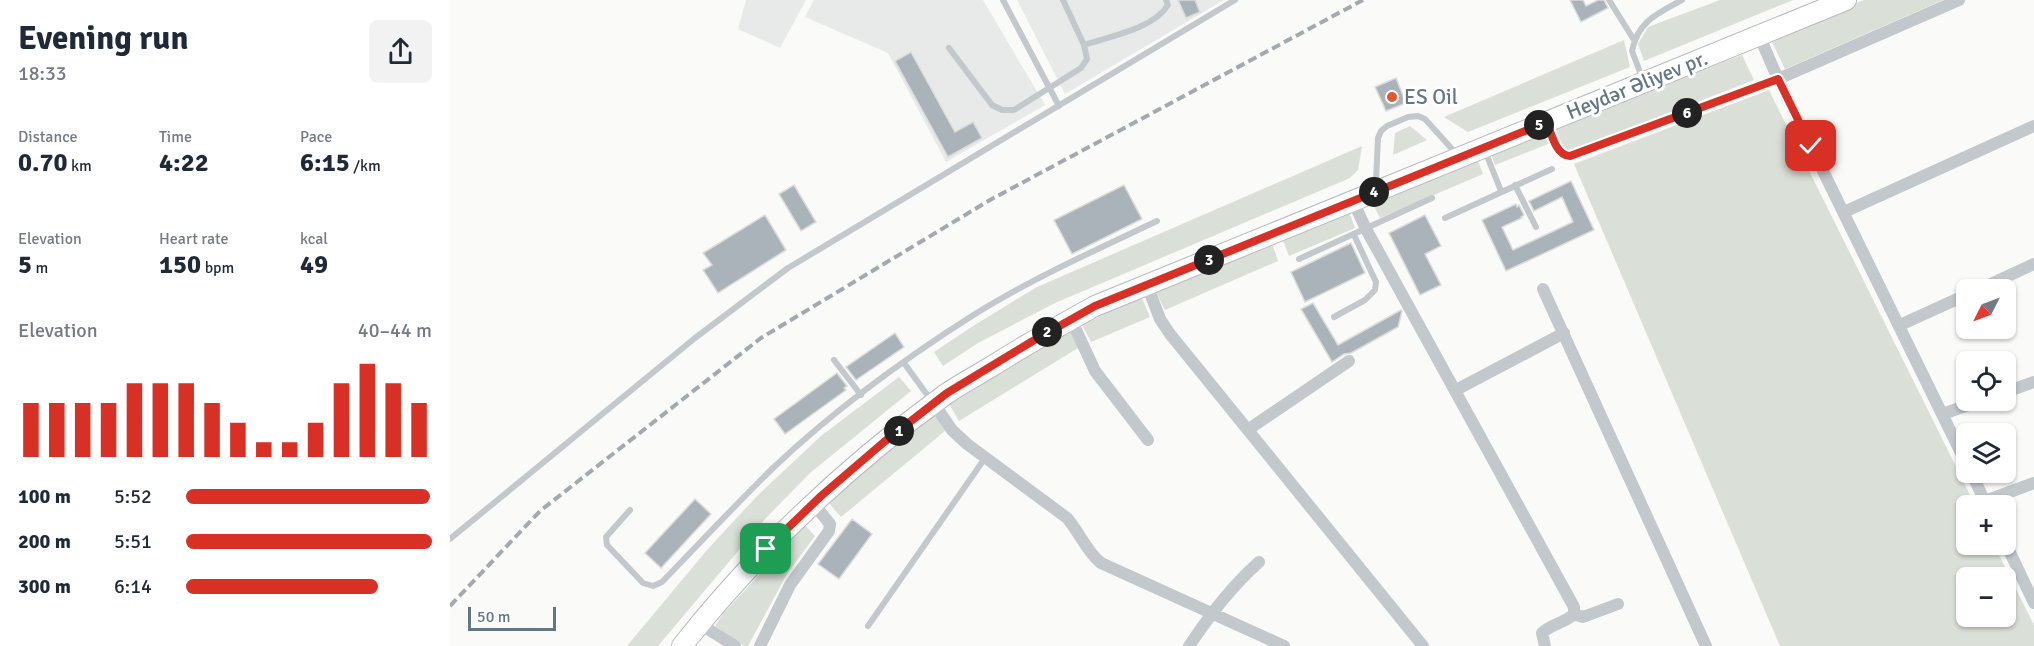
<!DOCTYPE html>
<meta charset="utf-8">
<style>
body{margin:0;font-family:Signika,sans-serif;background:#f2f2f3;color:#1f2937;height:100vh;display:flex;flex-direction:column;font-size:22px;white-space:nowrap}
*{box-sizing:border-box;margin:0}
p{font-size:20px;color:#747a83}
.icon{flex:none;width:33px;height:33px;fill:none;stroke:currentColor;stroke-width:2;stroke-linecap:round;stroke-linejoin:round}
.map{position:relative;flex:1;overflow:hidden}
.drawer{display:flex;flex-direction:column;background:#fff;width:450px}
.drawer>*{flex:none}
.needle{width:39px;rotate:228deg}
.tools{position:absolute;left:1506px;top:279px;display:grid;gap:12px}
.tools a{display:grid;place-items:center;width:60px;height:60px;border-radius:9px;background:#fff;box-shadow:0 2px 4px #0004;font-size:30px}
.scale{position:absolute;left:18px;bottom:15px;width:88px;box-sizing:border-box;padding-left:6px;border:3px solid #657683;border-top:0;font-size:16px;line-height:21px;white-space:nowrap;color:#657683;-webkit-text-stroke:4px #fff;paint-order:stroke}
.pin{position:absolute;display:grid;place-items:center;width:51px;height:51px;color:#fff;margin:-26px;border-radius:12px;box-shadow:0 3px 9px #0006}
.km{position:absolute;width:30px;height:30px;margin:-15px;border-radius:50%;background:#222;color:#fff;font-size:16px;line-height:30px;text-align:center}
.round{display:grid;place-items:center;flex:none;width:63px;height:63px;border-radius:9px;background:#f2f2f3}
.overview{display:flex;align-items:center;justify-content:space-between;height:102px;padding:0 18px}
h1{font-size:33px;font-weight:800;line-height:45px}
.stats{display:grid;grid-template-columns:repeat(3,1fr);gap:9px;height:102px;padding:6px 18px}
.stats div{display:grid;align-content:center}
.stats b{font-size:26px;font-weight:800}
.stats small{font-size:16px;font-weight:400}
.stats p{font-size:16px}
.chart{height:168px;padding:12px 18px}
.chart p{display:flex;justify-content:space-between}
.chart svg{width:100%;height:108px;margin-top:6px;stroke:#d93025;stroke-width:6}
ul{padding:0 18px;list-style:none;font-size:20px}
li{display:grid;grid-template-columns:96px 72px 1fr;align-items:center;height:45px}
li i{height:15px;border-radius:8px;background:#d93025}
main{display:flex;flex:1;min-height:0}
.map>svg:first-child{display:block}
</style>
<main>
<section class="drawer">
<div class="overview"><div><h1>Evening run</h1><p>18:33</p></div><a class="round"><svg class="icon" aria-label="share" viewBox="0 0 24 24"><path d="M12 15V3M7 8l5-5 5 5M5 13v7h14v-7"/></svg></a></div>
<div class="stats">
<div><p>Distance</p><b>0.70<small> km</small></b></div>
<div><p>Time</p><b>4:22</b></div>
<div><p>Pace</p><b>6:15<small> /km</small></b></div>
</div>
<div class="stats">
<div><p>Elevation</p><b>5<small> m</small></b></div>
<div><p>Heart rate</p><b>150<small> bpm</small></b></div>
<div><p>kcal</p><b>49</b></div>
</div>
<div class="chart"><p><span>Elevation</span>40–44 m</p>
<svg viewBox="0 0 160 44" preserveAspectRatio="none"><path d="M5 44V22M15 44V22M25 44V22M35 44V22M45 44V14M55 44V14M65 44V14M75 44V22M85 44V30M95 44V38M105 44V38M115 44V30M125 44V14M135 44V6M145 44V14M155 44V22"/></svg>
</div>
<ul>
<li><b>100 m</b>5:52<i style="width:99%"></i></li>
<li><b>200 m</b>5:51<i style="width:100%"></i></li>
<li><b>300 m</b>6:14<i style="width:78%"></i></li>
</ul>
</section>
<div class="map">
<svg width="1584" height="646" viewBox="0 0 1584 646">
<rect width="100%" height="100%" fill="#fafaf8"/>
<path fill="#e8e9e9" d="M296,0h60l-26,48 -42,-19z
M364,0h169l62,105 -99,57 -58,-109 -83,-36z
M567,0h207l-159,94z"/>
<path fill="#dadfd7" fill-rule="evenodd" d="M1270,0h73l-149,61 -6,-17 10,-17z
M1414,0h79l-158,69 -15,-31z
M1174,40l6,27 -162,65 -24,-15z
M1292,55l12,25 -189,73 -10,-27z
M1319,90l206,415 -9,1v38l28,1 40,80v21h-254l-206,-482zM1516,578h40v38h-40z
M960,126l17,14 -34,15 2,-22z
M1093,131l5,13 -53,21 -5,-14z
M912,146l-4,24 -8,8 -295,125 -77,40 -35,23 -9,-14 39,-26 64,-39z
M1026,156l7,18 -103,44 -9,-18z
M897,206l8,22 -66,28 -9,-23z
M820,237l8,24 -113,49 -11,-22z
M691,296l9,21 -59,25 -9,-17z
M620,329l8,19 -119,73 -11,-19z
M449,377l12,14 -101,82 -45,46 -107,127h-31l80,-96 51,-55 63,-59z
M484,413l11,18 -104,86 -14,-16z
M355,525l10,11 -28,38 -39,72h-4l-29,-20 8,-12z"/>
<path fill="#aab3b9" stroke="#dcdcda" stroke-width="1.5" d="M728,0h17l5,12 -14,6z
M1120,0h13l3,6 12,-6h6l4,8 -27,14z
M461,52l44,80 18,-10 9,16 -34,19 -53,-96z
M946,78l10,25 -20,8 -11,-24z
M1121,181l23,49 -88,41 -24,-51 34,-16 1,3 2,-2 5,10 -3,2 1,1 -20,9 11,23 60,-28 -11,-25 -28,14 -5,-10z
M344,185l22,37 -15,9 -22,-37z
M674,185l18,34 -70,35 -18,-34z
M315,215l21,35 -68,43 -15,-23 9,-5 -9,-12z
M975,215l16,31 -16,8 16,31 -21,10 -31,-62z
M901,243l14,30 -60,29 -14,-30z
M863,303l25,42 63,-35 1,1 -4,16 -47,26 -7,1 -12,8 -31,-53z
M445,333l9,14 -48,33 -10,-13z
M387,373l10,13 -3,2 2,2 -61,44 -11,-15z
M245,499l16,15 -50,54 -16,-15z
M402,519l20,15 -33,45 -21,-15z"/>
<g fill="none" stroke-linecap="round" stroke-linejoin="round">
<g stroke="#b5babe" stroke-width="22">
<path id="primary" d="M232,646c76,-96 165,-180 264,-252 13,-9 28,-17 43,-26 35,-22 70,-42 106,-62l751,-306"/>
</g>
<path stroke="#c3c8cc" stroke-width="6" d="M553,0l56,106
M1159,0l25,40
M634,45c27,-9 69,-16 84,-40l-2,-5
M499,48l43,57 10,5h12l67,-42 6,-9 -3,-14 -21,-45
M1190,72l-8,-21c6,-30 25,-37 50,-51
M1099,125c3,11 8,31 21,31l208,-77
M1035,151l16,40
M926,181l2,-43 3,-7 6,-5 21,-9 10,-1 7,3 27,30
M1065,185l21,42
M995,218l107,-49
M849,259l133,-61
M884,317l31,-17 10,-10 1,-8 -22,-47
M384,360l27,35
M454,363l24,33
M180,510l-24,27 1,8 36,38 10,3 9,-4c37,-38 73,-77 111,-114 61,-58 131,-109 202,-154 58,-36 121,-64 182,-93
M0,539l245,-201 93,-70 447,-268
M418,626l117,-168"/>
<path stroke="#c3c8cc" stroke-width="12" d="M1309,35l19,44 188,384
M1328,79l181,-79
M903,201l13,28 208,378v7c-9,9 -23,10 -32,19l3,13
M1394,212l190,-86
M697,285l13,34 10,15 253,312
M1093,289l163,357
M1528,290l56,-26
M621,319l24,52 53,69
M1450,325l66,-30
M1006,390l108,-57
M1556,392l28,-10
M484,404l18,26 15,14 100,74c13,15 19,33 34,45l183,83
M1493,414l39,-14
M799,429l100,-68
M1521,472l16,34
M1535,501l49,-18
M1556,544l28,59
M1124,614l9,3 35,-13
M250,624l35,22
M310,646l30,-61 39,-54 1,-7 -17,-21
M739,646c21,-31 42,-59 70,-84"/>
<use href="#primary" stroke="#fff" stroke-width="20"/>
<path stroke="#a2aab0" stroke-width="4" stroke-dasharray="9 4.5" stroke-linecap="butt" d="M0,606l90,-95 221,-173 229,-138 373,-200"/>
</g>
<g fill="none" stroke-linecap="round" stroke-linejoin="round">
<g stroke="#fff" stroke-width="12">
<path id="route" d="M316,549l55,-53 63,-54 63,-49 84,-51 64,-36 452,-184c4,11 9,34 23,34l208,-77 33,67"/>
</g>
<use href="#route" stroke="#d93025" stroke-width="8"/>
</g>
<circle fill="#e4572e" stroke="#fff" stroke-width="2" cx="942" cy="97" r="6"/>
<g text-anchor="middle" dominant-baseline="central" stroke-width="6" stroke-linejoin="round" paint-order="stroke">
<g font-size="21" fill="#657683" stroke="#fff">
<text transform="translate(1187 85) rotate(-22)">Heydər Əliyev pr.</text>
</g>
<g font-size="21" fill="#657683" stroke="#fff" text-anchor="start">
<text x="954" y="97">ES Oil</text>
</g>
</g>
</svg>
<div class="tools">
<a><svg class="needle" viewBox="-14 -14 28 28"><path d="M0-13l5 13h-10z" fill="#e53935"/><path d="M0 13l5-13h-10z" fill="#747a83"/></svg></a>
<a><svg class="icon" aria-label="locate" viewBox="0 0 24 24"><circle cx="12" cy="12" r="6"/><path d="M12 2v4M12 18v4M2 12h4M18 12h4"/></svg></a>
<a><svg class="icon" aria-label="layers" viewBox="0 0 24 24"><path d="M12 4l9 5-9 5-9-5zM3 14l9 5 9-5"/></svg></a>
<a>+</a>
<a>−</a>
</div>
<div class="scale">50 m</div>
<div class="pin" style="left:316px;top:549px;background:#1e9e55"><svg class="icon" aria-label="arrive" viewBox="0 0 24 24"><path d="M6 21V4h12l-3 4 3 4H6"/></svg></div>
<div class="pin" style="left:1361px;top:146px;background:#d93025"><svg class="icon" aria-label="check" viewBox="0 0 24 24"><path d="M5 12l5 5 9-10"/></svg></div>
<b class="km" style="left:449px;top:431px">1</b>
<b class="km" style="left:597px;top:332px">2</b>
<b class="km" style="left:759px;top:260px">3</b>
<b class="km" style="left:924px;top:192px">4</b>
<b class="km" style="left:1089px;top:125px">5</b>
<b class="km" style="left:1237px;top:113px">6</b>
</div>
</main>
